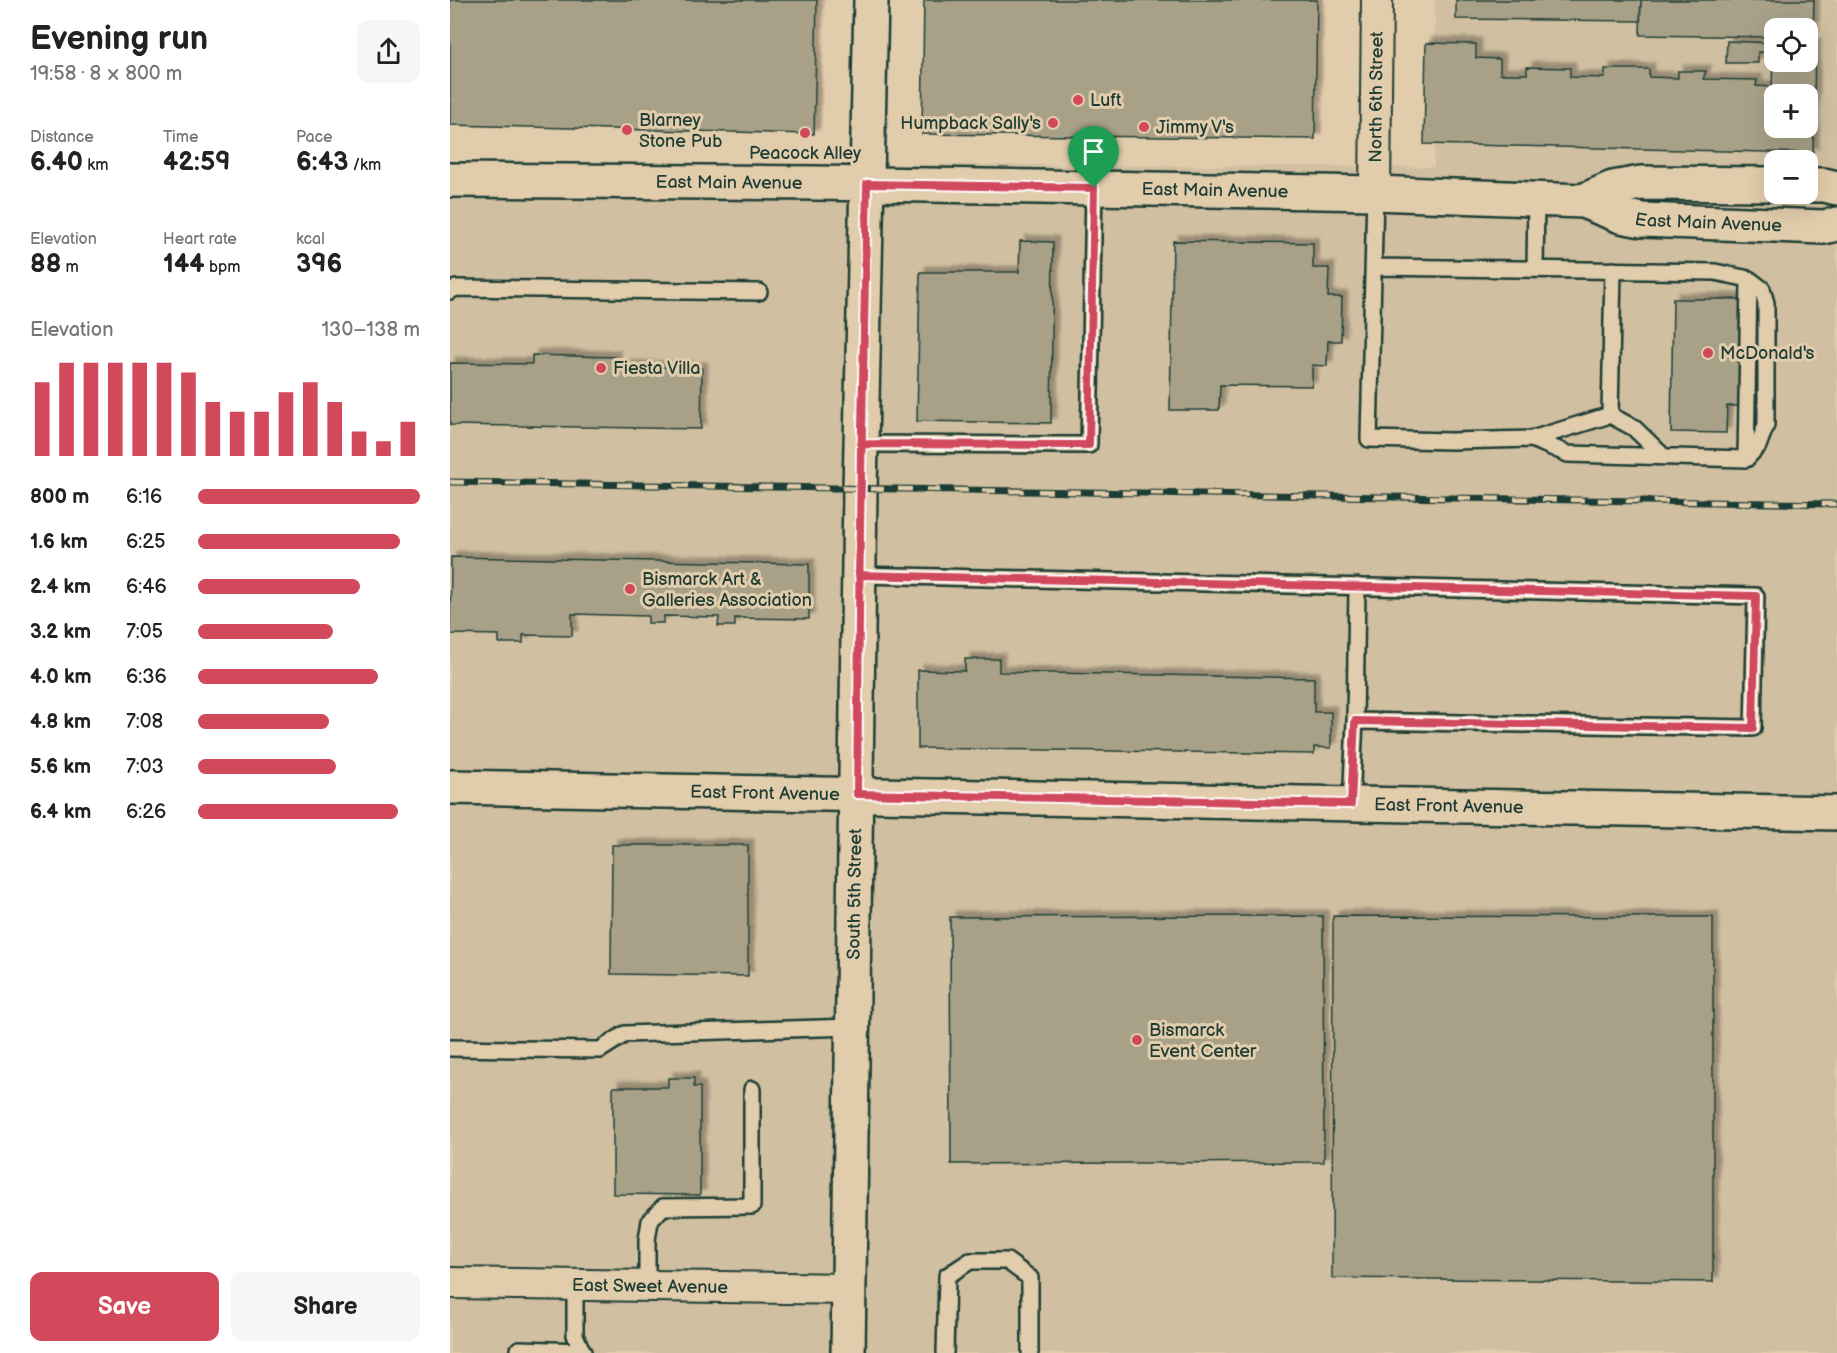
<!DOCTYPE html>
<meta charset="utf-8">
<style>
body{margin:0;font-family:"Balsamiq Sans",sans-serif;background:#f6f6f6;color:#222;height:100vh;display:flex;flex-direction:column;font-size:22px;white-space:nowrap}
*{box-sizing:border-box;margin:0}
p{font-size:20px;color:#767676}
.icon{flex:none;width:33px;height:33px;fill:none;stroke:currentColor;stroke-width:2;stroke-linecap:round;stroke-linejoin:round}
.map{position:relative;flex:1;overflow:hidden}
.drawer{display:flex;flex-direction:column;background:#fff;width:450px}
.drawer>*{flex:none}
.buttons{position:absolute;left:1314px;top:18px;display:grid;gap:12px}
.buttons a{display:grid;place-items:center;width:54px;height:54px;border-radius:12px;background:#fff;box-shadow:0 6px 24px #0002;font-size:30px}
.pin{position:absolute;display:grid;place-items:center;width:51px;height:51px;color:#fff;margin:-62px -26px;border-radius:50% 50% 50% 0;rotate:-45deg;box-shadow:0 0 6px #0007}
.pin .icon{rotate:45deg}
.round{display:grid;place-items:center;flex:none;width:63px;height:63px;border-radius:12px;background:#f6f6f6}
.overview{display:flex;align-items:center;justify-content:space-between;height:102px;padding:0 30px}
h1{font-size:33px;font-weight:700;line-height:45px}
.figures{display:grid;grid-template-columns:repeat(3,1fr);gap:9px;height:102px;padding:6px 30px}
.figures div{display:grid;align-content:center}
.figures b{font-size:26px;font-weight:700}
.figures small{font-size:16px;font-weight:400}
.figures p{font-size:16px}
.chart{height:168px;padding:12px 30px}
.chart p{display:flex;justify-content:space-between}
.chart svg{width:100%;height:108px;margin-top:6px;stroke:#d1495b;stroke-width:6}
.action{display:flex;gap:12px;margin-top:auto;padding:12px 30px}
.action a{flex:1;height:69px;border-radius:12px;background:#d1495b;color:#fff;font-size:24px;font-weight:700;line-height:69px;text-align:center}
.action a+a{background:#f6f6f6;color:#222}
ul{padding:0 30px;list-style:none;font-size:20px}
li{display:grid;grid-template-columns:96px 72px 1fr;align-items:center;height:45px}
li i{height:15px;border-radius:8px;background:#d1495b}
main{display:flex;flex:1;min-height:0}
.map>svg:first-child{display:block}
</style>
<main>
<section class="drawer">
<div class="overview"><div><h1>Evening run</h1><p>19:58 · 8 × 800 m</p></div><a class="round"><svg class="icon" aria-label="share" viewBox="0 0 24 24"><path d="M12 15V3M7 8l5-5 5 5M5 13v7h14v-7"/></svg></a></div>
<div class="figures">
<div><p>Distance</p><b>6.40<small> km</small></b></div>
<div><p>Time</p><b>42:59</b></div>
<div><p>Pace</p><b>6:43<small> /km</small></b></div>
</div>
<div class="figures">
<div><p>Elevation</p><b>88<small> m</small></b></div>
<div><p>Heart rate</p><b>144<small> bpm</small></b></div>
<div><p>kcal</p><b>396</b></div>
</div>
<div class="chart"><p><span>Elevation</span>130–138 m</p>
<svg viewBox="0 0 160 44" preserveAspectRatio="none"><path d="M5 44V14M15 44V6M25 44V6M35 44V6M45 44V6M55 44V6M65 44V10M75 44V22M85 44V26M95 44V26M105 44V18M115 44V14M125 44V22M135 44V34M145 44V38M155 44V30"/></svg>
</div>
<ul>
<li><b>800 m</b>6:16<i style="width:100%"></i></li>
<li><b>1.6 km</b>6:25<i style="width:91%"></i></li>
<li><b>2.4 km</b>6:46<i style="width:73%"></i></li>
<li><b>3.2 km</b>7:05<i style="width:61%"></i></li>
<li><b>4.0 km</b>6:36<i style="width:81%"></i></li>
<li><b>4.8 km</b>7:08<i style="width:59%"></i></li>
<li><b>5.6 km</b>7:03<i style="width:62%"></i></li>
<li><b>6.4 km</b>6:26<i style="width:90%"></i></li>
</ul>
<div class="action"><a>Save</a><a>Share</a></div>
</section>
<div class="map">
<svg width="1387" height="1353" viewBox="0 0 1387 1353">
<defs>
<filter id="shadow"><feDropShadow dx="5.5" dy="-5.5" stdDeviation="1.5" flood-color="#0004"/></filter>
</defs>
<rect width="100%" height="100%" fill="#e1ccab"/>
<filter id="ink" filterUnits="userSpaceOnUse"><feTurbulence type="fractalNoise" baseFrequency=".0167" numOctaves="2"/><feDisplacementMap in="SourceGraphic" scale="12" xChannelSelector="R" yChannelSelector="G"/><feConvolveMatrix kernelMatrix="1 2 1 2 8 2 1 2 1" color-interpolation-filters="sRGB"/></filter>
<g filter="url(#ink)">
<path fill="#d0bfa0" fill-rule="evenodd" d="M985,0h402v1353h-1387v-1190l984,4zM1324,28h34v34h-34zM1324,94h34v34h-34zM1324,160h34v34h-34z"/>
<path fill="#a8a188" stroke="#1f3d34" stroke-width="1.5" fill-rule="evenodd" filter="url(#shadow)" d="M0,0h367l-3,134 -364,-9z
M474,0h393l-2,139 -393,-5z
M1006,0h185l-1,21 -184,-2z
M1191,0h173l-1,38 -5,-1v-9h-34v9l-134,-2z
M1277,41l47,2v19h34v-18h7l-2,109 -389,-9 2,-101 50,1v14l24,1v15h27v-7l43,1v9l35,1v-9h44v8l29,1v-7h28l-3,8 54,1 -1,6 16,1 1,-34 -15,-1v11h-32zM1324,94h34v34h-34z
M570,241l33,1 -2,181 -134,-2 3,-149h99z
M723,241l140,2v25h16l-1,29h14l-1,44h-13l-1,25 -15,-1v21l-92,-1 -1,25h-49z
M1223,299h71l-2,107h-15l-1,27 -55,-1z
M82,355l83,2v9l87,2 -1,61 -251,-4v-62l82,1z
M1,557l358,7v55l-74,-1v8h-17l1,-9 -55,-1 -1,7h-15v-7l-76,-2v22l-49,-1v8h-24v-8l-49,-1z
M515,659h34v13l315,6v34h17v36l-17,-1v7l-396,-6v-78l47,1z
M162,845h136v131l-137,-2z
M873,916l1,246 -373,2 -1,-247z
M883,916l380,1v365l-381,-4z
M218,1078h26v9h6v108l-87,-1v-107h55z"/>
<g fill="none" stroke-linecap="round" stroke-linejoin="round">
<g stroke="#1f3d34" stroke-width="20">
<path id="lane" d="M925,193l-6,246 82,2 81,-2 78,-24 24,13 29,28
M924,267l341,5 34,7 13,10 4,14v122l-8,21 -12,13 -178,-5 -36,-15
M1085,269l1,-70
M0,291l6,-3 303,4
M1160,415l3,-145
M411,444l228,1 5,-257
M1296,459l3,-180
M409,575l897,21 -3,132 -398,-7 -4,83
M905,721l2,-135
M0,1048l150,2 25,-16 228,-7
M125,1285v50l8,18
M197,1286v-46l3,-19 13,-14 89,-1v-117
M69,1353v-4l64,2
M495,1353l2,-77 23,-15h37l23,17v75"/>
</g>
<g stroke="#1f3d34" stroke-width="34">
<g id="street">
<path id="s1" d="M925,193l2,-193"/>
<path id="s2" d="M0,1283l399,6"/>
</g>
</g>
<g stroke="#1f3d34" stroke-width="38">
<g id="secondary">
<path id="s3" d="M0,787l1387,26"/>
<path id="s4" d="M398,1353l12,-864 11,-489"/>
</g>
</g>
<g stroke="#1f3d34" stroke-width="38">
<g id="primary">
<path id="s5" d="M0,180l367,3 558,10 208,8 38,15 21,4 182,7 13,-3"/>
<path d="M1358,185h16l13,3"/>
<path d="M1133,201l30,-13 28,-5 133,1"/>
</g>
</g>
<use href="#lane" stroke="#e1ccab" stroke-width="15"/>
<use href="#street" stroke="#e1ccab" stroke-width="30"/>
<use href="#secondary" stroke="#e1ccab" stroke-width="33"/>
<use href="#primary" stroke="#e1ccab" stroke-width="33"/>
<g stroke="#1f3d34" stroke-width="7">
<path id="rail" d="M0,482l1387,22"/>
</g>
<use href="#rail" stroke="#e1ccab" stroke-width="4.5" stroke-dasharray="14" stroke-linecap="butt"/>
</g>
</g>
<g fill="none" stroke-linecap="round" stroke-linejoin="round" filter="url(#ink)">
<g stroke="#fff" stroke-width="12">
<path id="route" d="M644,188l-5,257 -228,-1 -4,350 494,10 4,-83 398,7 3,-132 -897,-21c2,-130 5,-260 8,-391l227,4"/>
</g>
<use href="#route" stroke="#d1495b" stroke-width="8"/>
</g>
<g fill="#d1495b" stroke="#e1ccab" stroke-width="2">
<circle cx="628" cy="100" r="6"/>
<circle cx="603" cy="123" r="6"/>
<circle cx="694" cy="127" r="6"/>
<circle cx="177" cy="130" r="6"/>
<circle cx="355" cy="133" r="6"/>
<circle cx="1258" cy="353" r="6"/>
<circle cx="151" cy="368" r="6"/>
<circle cx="180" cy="589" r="6"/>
<circle cx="687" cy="1040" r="6"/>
</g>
<g text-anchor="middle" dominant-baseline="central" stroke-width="6" stroke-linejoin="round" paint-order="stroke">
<g font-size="18" fill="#1f3d34" stroke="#e1ccab">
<text stroke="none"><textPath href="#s1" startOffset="96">North 6th Street</textPath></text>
<text stroke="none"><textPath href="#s5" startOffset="279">East Main Avenue</textPath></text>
<text stroke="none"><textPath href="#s5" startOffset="765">East Main Avenue</textPath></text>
<text stroke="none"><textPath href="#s5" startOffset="1262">East Main Avenue</textPath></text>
<text stroke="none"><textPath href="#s3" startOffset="315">East Front Avenue</textPath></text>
<text stroke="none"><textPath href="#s3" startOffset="999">East Front Avenue</textPath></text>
<text stroke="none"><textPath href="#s4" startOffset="459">South 5th Street</textPath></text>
<text stroke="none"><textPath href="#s2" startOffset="200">East Sweet Avenue</textPath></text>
</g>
<g font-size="18" fill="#1f3d34" stroke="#e1ccab" text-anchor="start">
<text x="640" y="100">Luft</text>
<text x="189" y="120">Blarney<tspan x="189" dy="21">Stone Pub</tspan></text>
<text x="591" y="123" text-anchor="end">Humpback Sally's</text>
<text x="706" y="127">Jimmy V's</text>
<text x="355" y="153" text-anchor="middle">Peacock Alley</text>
<text x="1270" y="353">McDonald's</text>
<text x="163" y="368">Fiesta Villa</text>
<text x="192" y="579">Bismarck Art &amp;<tspan x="192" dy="21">Galleries Association</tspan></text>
<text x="699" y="1030">Bismarck<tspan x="699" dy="21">Event Center</tspan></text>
</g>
</g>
</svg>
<div class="buttons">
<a><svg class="icon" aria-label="locate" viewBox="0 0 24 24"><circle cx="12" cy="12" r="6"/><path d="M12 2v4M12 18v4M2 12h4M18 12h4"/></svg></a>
<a>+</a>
<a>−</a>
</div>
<div class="pin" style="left:644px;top:188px;background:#1e9e55"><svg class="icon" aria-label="arrive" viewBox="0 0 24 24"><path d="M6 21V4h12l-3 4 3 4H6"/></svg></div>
</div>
</main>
